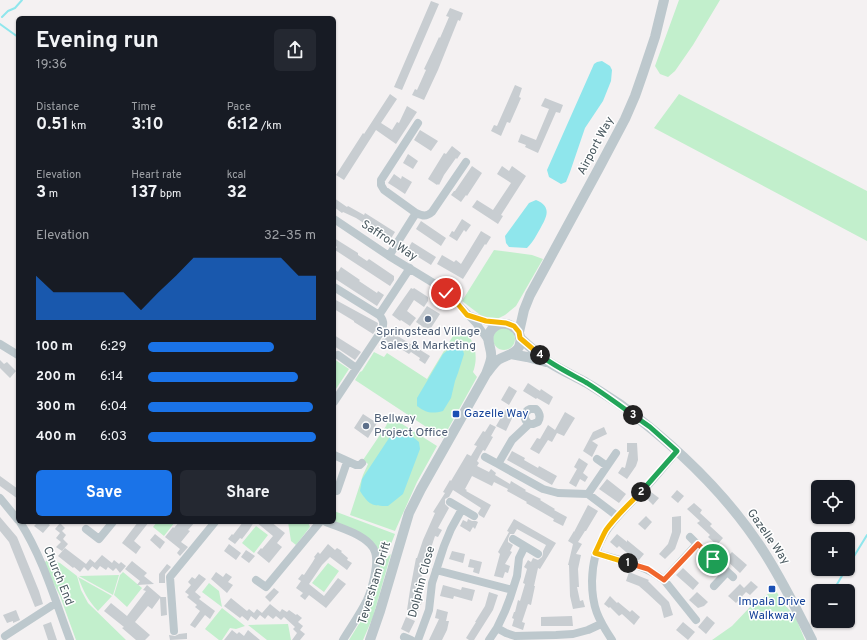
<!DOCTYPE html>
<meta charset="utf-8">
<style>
body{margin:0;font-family:Overpass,sans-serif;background:#242831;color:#f1f3f6;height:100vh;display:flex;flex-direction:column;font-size:15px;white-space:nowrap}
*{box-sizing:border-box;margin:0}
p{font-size:13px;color:#9ea1a6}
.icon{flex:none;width:22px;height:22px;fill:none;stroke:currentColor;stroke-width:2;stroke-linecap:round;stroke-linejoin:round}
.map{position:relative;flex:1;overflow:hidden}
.sheet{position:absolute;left:16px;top:16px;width:320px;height:508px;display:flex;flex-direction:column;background:#171b24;border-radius:6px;box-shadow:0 1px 3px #0004}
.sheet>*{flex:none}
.controls{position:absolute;left:811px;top:480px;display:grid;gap:8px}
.controls a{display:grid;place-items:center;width:44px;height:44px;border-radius:6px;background:#171b24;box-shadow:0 1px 3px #0004;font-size:20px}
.pin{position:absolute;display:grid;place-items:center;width:34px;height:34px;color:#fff;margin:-17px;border:2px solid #fff;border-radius:50%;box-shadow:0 1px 4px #0007}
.km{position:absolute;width:20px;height:20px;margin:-10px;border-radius:50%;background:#222;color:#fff;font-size:11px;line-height:20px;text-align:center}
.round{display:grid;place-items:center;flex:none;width:42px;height:42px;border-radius:6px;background:#242831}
.overview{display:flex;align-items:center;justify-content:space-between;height:68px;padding:0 20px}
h1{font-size:22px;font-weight:700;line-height:30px}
.figures{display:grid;grid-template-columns:repeat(3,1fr);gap:6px;height:68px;padding:4px 20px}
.figures div{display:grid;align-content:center}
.figures b{font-size:17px;font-weight:700}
.figures small{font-size:11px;font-weight:400}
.figures p{font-size:11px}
.chart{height:112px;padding:8px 20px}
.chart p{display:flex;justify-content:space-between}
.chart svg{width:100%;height:72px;margin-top:4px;fill:#1a73e8;opacity:.7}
.button{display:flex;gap:8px;margin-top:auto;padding:8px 20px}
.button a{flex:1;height:46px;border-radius:6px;background:#1a73e8;color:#fff;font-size:16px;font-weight:700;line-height:46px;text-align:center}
.button a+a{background:#242831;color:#f1f3f6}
ul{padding:0 20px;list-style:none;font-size:13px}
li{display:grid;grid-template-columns:64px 48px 1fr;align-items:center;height:30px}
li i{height:10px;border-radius:5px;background:#1a73e8}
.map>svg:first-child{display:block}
</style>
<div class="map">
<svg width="867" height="640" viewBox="0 0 867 640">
<rect width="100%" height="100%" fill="#f4f1f2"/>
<path fill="#c2efcc" d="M679,0h41l-27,45 -18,26 -7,6 -8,-3 -5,-8z
M679,94l188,97v50l-213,-113z
M494,250l38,5 11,4 -27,47 -11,9 -10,5 -12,-3 -21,-16z
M459,326c4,4 8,8 11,12 7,10 7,24 3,34l4,5 -34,61 -88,-58 5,-8 2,-1 12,-19 10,5 3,-4 40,26z
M493 339a11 11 0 1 1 22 0a11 11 0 1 1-22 0Z
M334,359l15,10 -15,23z
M388,415l49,31 -20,36 -22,49 -45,-16 13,-40 5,-11 -5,-4 23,-34 3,-7z
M334,511l61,23 -6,15 -10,9 -2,-10 -43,-26z
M157,522h18l-11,14 -11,-9z
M288,522h20l2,5 -14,18 -5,-4z
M256,526l12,9 -14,18 -12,-10z
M391,554l-18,63 -10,23h-14l16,-26 8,-23 5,-25z
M48,560l12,3 17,13 4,14 7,13 38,37h-50l-16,-44 -17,-33z
M328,563l11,8 -15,21 -12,-9z
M123,572l19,16 -15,19 -13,-12 6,-20z
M119,575l-6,20 -34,-19z
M78,577l34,19 -14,15c-11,-12 -14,-19 -20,-34z
M209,583l10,8 3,16 -20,-15z
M775,589l8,14 12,13 10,24h-93l20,-14 19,-20z
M222,608l23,18 -9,3 -6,-1 -8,12h-3l-14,-11z
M288,624l3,16h-24l-19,-15z"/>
<path fill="#8fe6ec" d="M602,61l8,5 2,4 -1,11 -8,20 -18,27 -15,44 -4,10 -5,2 -12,-7 -2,-7 47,-106 3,-2z
M536,200c17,7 10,18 4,29 -4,7 -7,13 -13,19l-18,-1 -3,-4 -1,-7 24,-33z
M454,345l8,2 2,7 -6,19 -3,8 -4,17 -8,13c-11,3 -17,2 -26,-5v-8l26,-44z
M403,429l16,13 1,7 -17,45 -15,12c-16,0 -19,-1 -28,-15l2,-12 31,-47z"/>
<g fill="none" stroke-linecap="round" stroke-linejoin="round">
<path stroke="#8fe6ec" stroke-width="2" d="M2,17l6,-6 7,-3 7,-8
M0,24l18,13
M848,566l19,-31
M833,591l13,-22
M814,622l4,-7"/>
</g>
<path fill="#c8cdd1" d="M431,1l8,3 -37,86 -8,-3z
M450,8l13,5 -3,8 -2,-1 -20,50 -14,30 -12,-5 3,-6 2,1 9,-20 -2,-1 10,-21 5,-11 1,1 9,-21 -3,-1z
M515,85l7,3 -3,9 2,1 -11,25 -3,-1 -6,14 -10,-5 3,-6 3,1z
M390,94l7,5 -16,24 11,7 5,-8 2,1 8,-17 10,6 -21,32 -20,-14 -32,50 -8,-5 27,-42 1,1z
M545,98l18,7 -3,8 -4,-1 -18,41 -13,-6 1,-2 -8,-3 3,-8 15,6 13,-31 -8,-3z
M420,130l18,11 -7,10 -17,-11z
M452,146l9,7 -4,6 -1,-1 -12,17 -5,10 -1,-1 -1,1 -9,-6 16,-26 2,1z
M408,154l10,7 -5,8 -10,-6z
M472,166l10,7 -15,23 -1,-1 -5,7 -10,-7 3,-4h1z
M502,166l7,5 3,-5 14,10 -25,39 2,1 -5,8 -26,-17 5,-7 16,10 18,-27 -14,-9z
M394,174l7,5 1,-3 10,6 -7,12 -9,-6 -8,-5z
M334,198l13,9 1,-1 16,9 1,-2 30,19 -5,8 -34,-22 -13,-6 -1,1 -8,-6z
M462,219l9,6 -5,7 -2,-2 -7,11 -8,-5 3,-5 2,1z
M421,221l25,17 -5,8 -25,-17z
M481,231l10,6 -5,8 -1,-1 -22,35 -26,-15 5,-9 12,7 2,-2 5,4z
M334,238l24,15v2l9,6 2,-2 25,17v4l-4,6 -55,-36 2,-3 -3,-3z
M412,242l24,15 -5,8 -24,-15z
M341,267l19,13 -1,1 18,12 1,-2 6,4 -7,11 -43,-28v-9l4,3z
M411,288l2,1 1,-1 14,9v4l-4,6 -10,-7 -7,11 9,7 -6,8 -9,-6 -1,1 -8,-6z
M334,299l44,24 -1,5 -4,6 -19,-12v-1l-20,-12z
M427,306l13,8 -11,17 -13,-9z
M388,330l42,26 -5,8 -6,-4 1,-2 -9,-6 -2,2 -11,-7 -1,2 -15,-9z
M334,335l27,17 -6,8 -21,-14z
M0,360l4,4 3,-2 9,9 -6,7 -10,-10z
M528,383l12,8 1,-2 12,8 -4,8 -12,-7 -1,1 -13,-8z
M509,386l8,5 -8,14 -8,-5z
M506,409l8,5 -8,17 -10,-5z
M565,412l10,6 -11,18 -7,-3 -5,9 -4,-2 -9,14 -9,-5 7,-11 3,1 8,-14 7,5z
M363,414l14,9 -9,15 -14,-10z
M490,424l6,3 -5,9 2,1 -8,14 -2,-1 -3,5 -3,6 2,2 -2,3 12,6 2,-3 5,4 -1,2 15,9 1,-3 15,9 -1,1 16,8 -1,1 15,9 -1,1 13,7 -4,9 -10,-5 1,-2 -28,-16 1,-1 -20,-11 1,-2 -14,-7 -2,4 -20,-10 -7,13 2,1 -1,1 25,14 -7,13 -5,-3 -1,-2 3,-5 -28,-18 -4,7 -4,2v5l4,4 -11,20 4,2 -4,7 -3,-1 -4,12h-2l-4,14 -5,21h2l-2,15h2l-1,7 -2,-1 -1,7 -11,-1 3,-20 6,-32h1l6,-18 12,-27 -2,-1 12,-19 -2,-1 7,-12 1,1 16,-27 4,2 6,-10 -3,-1 9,-14 2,1z
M604,427l3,7 -15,7 6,4 -6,12 -9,-6 10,-19z
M627,443h10l1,17 -2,6 -9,13 -9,-6 4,-6 3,1 4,-16h-2z
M512,451l13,7 -1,2 14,8 1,-2 18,10 -5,9 -45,-25z
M579,458l9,6 -5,9 5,4 -3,5 -5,-3 -4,8 -7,-4 8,-14 -3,-2z
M0,476l18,13v10l-18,-13z
M607,479l19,15 -7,9 -20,-14z
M677,490l7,6 -6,7 -7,-6z
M651,492l8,6 -6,7 -5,-5 1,-1 -2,-2z
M694,503l8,7 -2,3 12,11 -2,2 13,12 -6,7 -9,-8 2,-2 -13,-12 3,-2 -13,-12z
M588,505l10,6 -12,20h-1l-7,11 4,2 -6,10 5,1 -3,14 1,18h-2l3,14 3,-1 2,7 -12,2 -3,-13 -1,-31h-1l5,-21 -5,-3 6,-10v1z
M646,516l6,6 -7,8 -7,-6z
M681,516v16l-6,17 -10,10 -6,-5 9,-10 4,-12v-15z
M0,517l17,20 22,54 4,13 -8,3 -26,-65 -9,-11z
M468,519l4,2h4l2,1 -3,7 -2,-2 -3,5 -10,-6 3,-6 4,2z
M514,519l42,24 -16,26 -2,-1 -4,18h1l-4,19 -3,-1 -6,18 3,1 -2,7 -11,-4 2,-7 -2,-1 2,-6h1l3,-12 2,1 5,-17 -2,-1 4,-14 -3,-2 4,-7 3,2 2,-4 5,2 4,-3 1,-3v-3l3,-6 -29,-16 -3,5h-4l-2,5v3l5,3 -3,6 2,1 -7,12 5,2 -2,7 -3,-1 -2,6 -9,-2 6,-22 -2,-2 11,-20 -2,-1z
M38,522h8l4,3 -7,8 -9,-7z
M138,522h11l-15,19 7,6 -5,7 -14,-11z
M179,522h16l-7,8 2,1 -9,11 7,5 -8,9 -3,-3 3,-4 -15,-12 8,-10 1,1z
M243,522h11l-5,8 -7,9 -2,-1 -5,6 -7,-5 4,-5 1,1z
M256,522h15l14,11 -8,10 5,4 -13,16 -12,-10 4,-5 1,1 11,-13z
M60,523l5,5 -3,3 4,4 -3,4 5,5 -6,7 -6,-4 5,-5 -5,-4 4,-5 -5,-4z
M155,534l10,8 -5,7 -10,-9z
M617,534l10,8v-2l17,14 -5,6 -6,-2 -14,-12 -2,2 -7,-6z
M229,544l12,9 -5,7 -12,-9z
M328,544l7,6 2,-2 5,3 -1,1 7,6 -1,2 5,3 -5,7 -17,-13 -8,8 -13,19 15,12 14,-18 8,6 -20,24 -17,-13 -4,5 -5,-4 3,-3 -7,-5 5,-7 -3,-2 4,-5 2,1 8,-12 3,-5 -1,-1 4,-5 2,2z
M65,548l21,16 4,-5 5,4 -7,8 -4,-4 -4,5 -6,-5 -1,1 -15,-12z
M246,550l9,6 -6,7 -8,-6z
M452,551l13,3 -2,9 -14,-4z
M732,552l15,13 -7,8 -15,-14z
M102,555l10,8 2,-3 5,4 2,-2 5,4 -6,7 -4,-5 -3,3 -5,-4 -2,3 -6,-4 -3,4 -5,-4z
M470,559l12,3 -3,12 -6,-2 1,-4 -6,-1z
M132,561l15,12 -3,3 10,8 -17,1 3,-4 -15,-12z
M167,564l4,3 -6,7v9h-6v-9z
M683,568l16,15 -6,7 -17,-15z
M216,572l7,5 3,-4 6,4 -4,5 5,3 -6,8 -16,-14z
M629,572l20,8 -1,1 21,21 4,13 -9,3 -3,-12 -14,-13 -8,-7 -13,-5z
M199,574l7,5 -11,13 6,5 -2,2 16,12 -5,8 -5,-4 -10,13 -5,-3 10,-14 -5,-4 2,-2 -10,-8 2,-2 -4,-3 6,-7 -3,-3 4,-5 3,2z
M751,581l7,6 -8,8 -4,-3 -10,11 -8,-7 12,-12 4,4z
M147,585l14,12h5l1,18 -6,1 -1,-18 -8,11 -4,-3 -13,16 15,13 -5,5h-9l-14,-12 2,-1 -20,-16 7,-8 16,13 19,-25 -3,-1z
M443,585l18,5 1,-3 13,3 -3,11 -18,-5 -1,3 -13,-3z
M274,588l5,4 -9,10 -5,-5z
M489,592l9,3 -5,15 -19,30h-5l-3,-2 10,-16h-1l10,-16z
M697,592l11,10 -4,4 -6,2 -9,-8z
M610,596l7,7 1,-1 12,10 2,-2 8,7 -6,8 -12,-11 -3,2 -9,-9 -1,1 -5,-4z
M231,598l16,13 2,-2 5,4 3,-4 5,4 8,-9 10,8 2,-3 5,3 2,-2 7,5 1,-1 5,4 -4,4 5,4 -3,4 5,4 -5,6h-8l5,-7 -4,-4 2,-2 -11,-10 -3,3 -5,-4 -3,3 -5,-4 -3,4 -5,-4 -4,5 -5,-4 -3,5 -6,-5 -2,2 -16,-12z
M437,609l11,3 -2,9h3l-2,9 -5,10h-13l10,-21 -4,-1z
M16,610l4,10 -7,3v-2l-6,2 -4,-8z
M572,616l1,10h-32v-9z
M707,616l8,7 -9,11 -8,-7z
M406,617l9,4 -6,12 -8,-4z
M51,622l6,18h-9l-5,-15z
M683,622l12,10 -7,8 -12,-10z
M232,630l5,4 2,-2 5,4 4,-6 12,10h-36z
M187,633v6l-17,1 -1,-5 6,1 4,-2z"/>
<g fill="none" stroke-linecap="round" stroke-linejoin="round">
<path stroke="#bdc8cd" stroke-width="8" d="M416,213c7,3 10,4 16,-1l34,-50
M334,219l55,37 51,31 17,16 19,20 12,17
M389,256l27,-43 -32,-23 -3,-5v-5l37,-57
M334,287l45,28c5,5 5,9 3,15l-48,72
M379,315l31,-47
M468,315l18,6 16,3
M0,344l18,11
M338,355l18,13
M529,424c-6,-5 -6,-12 1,-15h6c4,4 5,8 2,13l-5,2h-4l-17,16 -14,24 45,25 15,4 30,1 29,22
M334,455l22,10h4l2,-2
M485,457l13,7
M597,459l10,7
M337,491l10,-29
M588,494l28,-41
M0,498l18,22
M450,502l24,14
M20,522c23,36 35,78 50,118
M326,522c15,6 33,11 44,22 2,2 4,5 5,8 4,11 -3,37 -8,48 -7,14 -16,27 -24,40
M86,529l13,10 14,-17
M690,537l7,7
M513,539l25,15
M595,553c24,7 50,12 69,27l32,40
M436,570l76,20
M256,580l10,7 54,-65
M664,580l33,-36 36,33
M714,586l13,-14
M497,628l8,-17 5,-13 7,-22 2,-18 6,-12
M174,631l-4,-54 45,-55
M5,636l51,-33
M404,637l7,3
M418,640l11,-30 3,-27 12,-37 7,-17 11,-20
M489,640l8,-12 9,5 9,3 41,-1 17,-1 15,-4 13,-6
M612,640c-14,-21 -20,-33 -20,-59 1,-49 27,-65 57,-97 10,-11 19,-22 28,-33"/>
<path stroke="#bdc8cd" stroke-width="10" d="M519,332l5,-22 6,-15 69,-127 26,-49 10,-23 8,-23 12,-36 9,-37
M520,338c10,9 20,18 30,25 11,7 24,13 35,19 12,7 24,15 36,23 55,41 106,89 143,147 18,28 33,58 48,88
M511,354l16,3 19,5
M370,640l10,-29 29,-98 12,-24 65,-115c4,-5 8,-11 12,-14 7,-5 17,-5 21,-13 8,-19 -19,-33 -29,-15 -5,9 3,17 1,27 -1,5 -3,10 -5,15"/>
</g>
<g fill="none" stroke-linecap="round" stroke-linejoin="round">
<g stroke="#fff" stroke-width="8">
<path id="split-1" d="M628,563l20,6 16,11 34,-36 15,15"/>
</g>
<g stroke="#fff" stroke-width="8">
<path id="split-2" d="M628,563l-33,-10c4,-8 7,-16 11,-23 10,-14 23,-26 35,-38"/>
</g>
<g stroke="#fff" stroke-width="8">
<path id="split-3" d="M633,415l17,12 27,24 -36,41"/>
</g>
<g stroke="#fff" stroke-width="8">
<path id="split-4" d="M540,355c14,11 31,19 47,28 16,10 31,21 46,32"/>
</g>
<g stroke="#fff" stroke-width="8">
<path id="split-5" d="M446,293l11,10 10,12 19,6 20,2 8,3 5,6 1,6 20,17"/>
</g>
<use href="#split-1" stroke="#f0652b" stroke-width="5"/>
<use href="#split-2" stroke="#f5b400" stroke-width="5"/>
<use href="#split-3" stroke="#22a559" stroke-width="5"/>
<use href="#split-4" stroke="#22a559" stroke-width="5"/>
<use href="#split-5" stroke="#f5b400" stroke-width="5"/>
</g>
<g fill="#5c6f8a" stroke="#fff" stroke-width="1.5">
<circle cx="428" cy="319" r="4"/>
<circle cx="366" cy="426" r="4"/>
</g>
<g fill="#1a4fb4" stroke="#fff" stroke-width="1.5">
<rect x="452" y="410" width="8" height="8" rx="2"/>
<rect x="768" y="585" width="8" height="8" rx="2"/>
</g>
<g text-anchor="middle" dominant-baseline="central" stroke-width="3" stroke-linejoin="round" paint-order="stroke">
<g font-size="12" fill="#49585f" stroke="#fff">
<text transform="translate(596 146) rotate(-62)">Airport Way</text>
<text transform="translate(389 241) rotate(33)">Saffron Way</text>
<text transform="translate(768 537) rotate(55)">Gazelle Way</text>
<text transform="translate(58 576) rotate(68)">Church End</text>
<text transform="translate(422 582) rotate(-75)">Dolphin Close</text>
<text transform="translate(375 583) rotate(-73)">Teversham Drift</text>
</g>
<g font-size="12" fill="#4e5e75" stroke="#fff">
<text x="428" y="332">Springstead Village<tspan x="428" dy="14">Sales &amp; Marketing</tspan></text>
<text x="374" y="419" text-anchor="start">Bellway<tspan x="374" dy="14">Project Office</tspan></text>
</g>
<g font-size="12" fill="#164399" stroke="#fff" text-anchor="start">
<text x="464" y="414">Gazelle Way</text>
<text x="772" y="602" text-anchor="middle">Impala Drive<tspan x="772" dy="14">Walkway</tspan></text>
</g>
</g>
</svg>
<div class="controls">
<a><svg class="icon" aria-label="locate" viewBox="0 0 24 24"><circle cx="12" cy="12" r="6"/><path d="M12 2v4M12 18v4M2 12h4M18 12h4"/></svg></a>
<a>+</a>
<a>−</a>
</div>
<div class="pin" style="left:713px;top:559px;background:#1e9e55"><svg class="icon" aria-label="arrive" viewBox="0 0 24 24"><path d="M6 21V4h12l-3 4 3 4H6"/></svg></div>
<div class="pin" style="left:446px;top:293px;background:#d93025"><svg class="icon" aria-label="check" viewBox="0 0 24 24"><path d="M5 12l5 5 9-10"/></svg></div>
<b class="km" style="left:628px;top:563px">1</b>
<b class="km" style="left:641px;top:492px">2</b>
<b class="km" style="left:633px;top:415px">3</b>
<b class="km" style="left:540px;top:355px">4</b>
<section class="sheet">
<div class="overview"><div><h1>Evening run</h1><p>19:36</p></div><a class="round"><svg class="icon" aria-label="share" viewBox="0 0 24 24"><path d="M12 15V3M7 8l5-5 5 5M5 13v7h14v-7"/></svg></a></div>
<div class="figures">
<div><p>Distance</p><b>0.51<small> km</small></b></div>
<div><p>Time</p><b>3:10</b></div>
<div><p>Pace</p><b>6:12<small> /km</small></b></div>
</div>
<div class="figures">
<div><p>Elevation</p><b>3<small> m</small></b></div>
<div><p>Heart rate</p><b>137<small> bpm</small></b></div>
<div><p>kcal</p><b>32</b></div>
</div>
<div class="chart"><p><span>Elevation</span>32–35 m</p>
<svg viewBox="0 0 160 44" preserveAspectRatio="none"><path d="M0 44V17L10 27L20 27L30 27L40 27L50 27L60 38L70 27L80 17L90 6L100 6L110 6L120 6L130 6L140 6L150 17L160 17V44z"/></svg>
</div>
<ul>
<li><b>100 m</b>6:29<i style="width:75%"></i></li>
<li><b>200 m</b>6:14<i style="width:89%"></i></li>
<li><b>300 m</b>6:04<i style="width:98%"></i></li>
<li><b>400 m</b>6:03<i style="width:100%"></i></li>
</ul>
<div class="button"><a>Save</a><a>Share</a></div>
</section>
</div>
